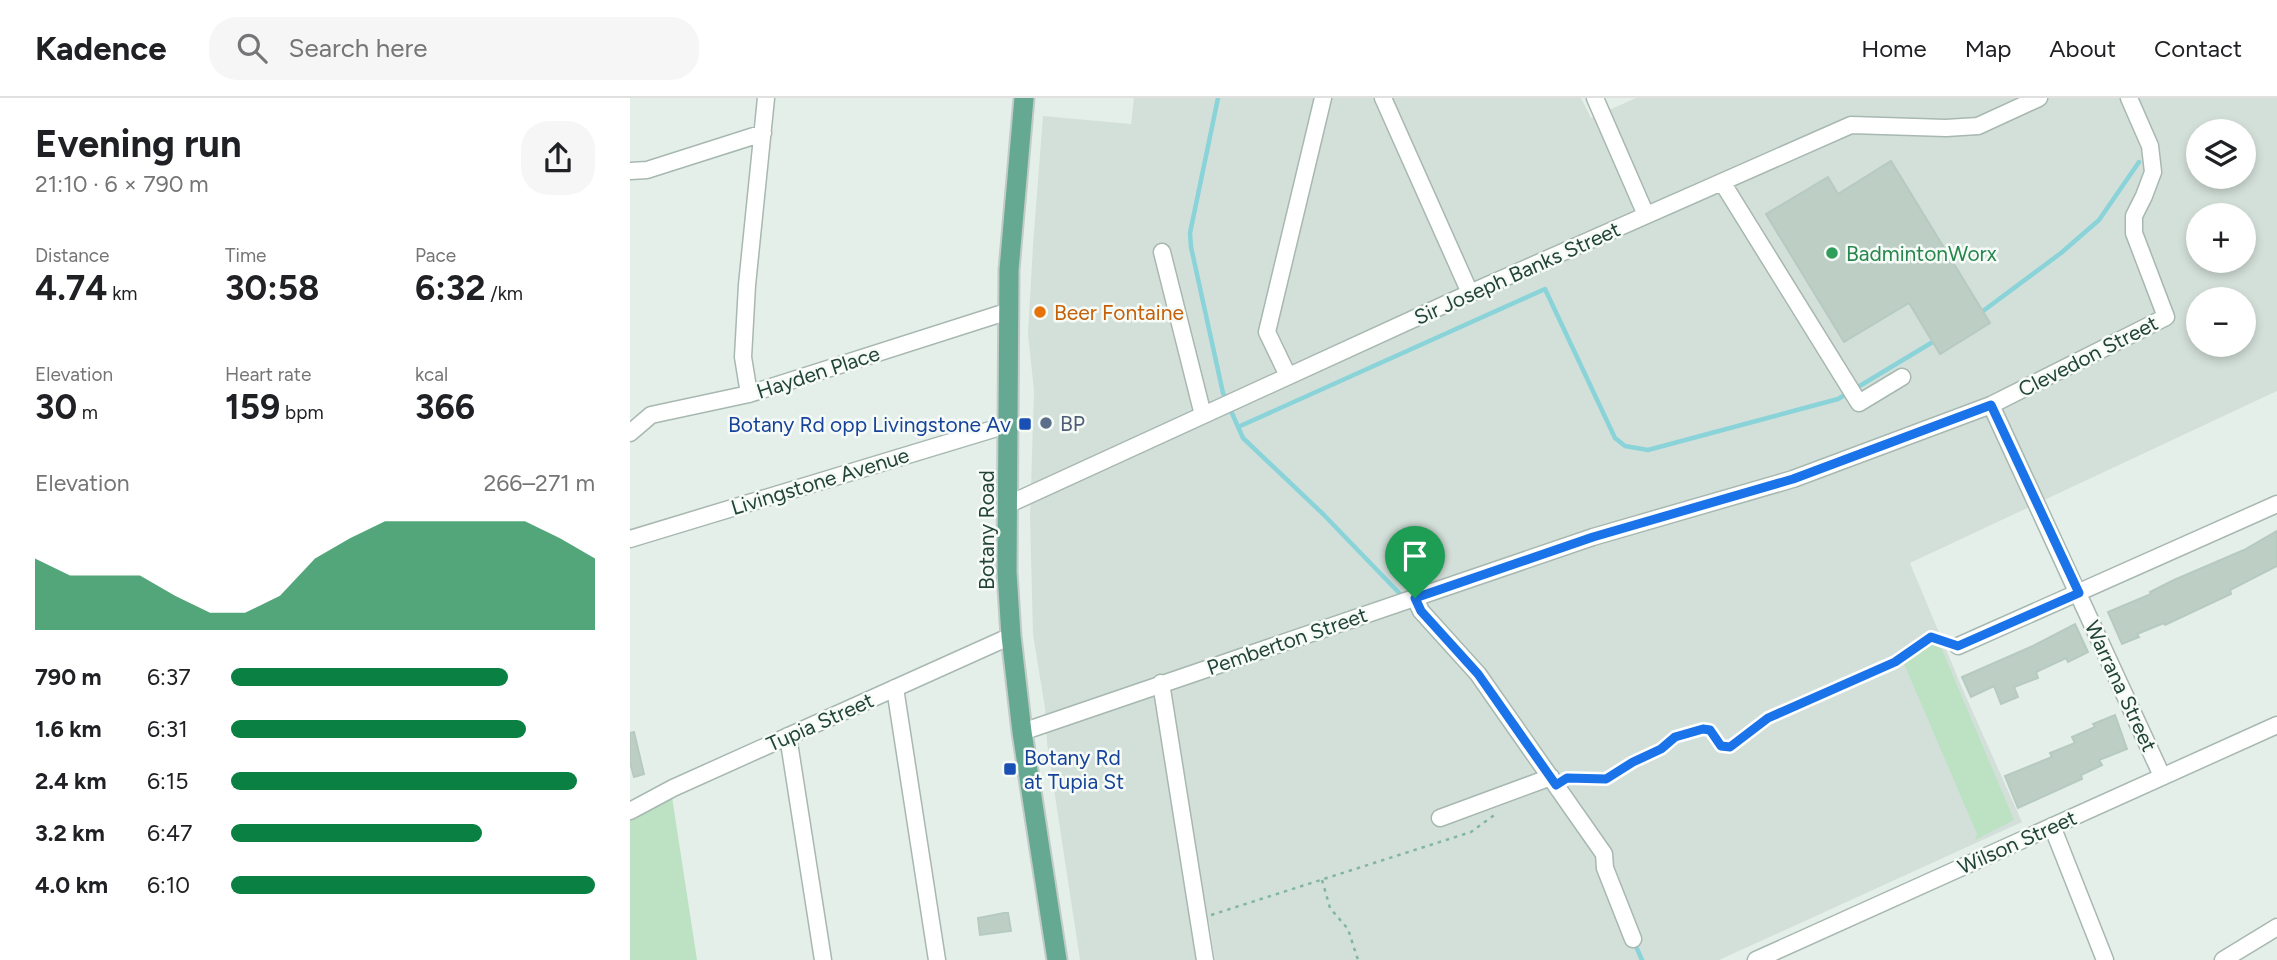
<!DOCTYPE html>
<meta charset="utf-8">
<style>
body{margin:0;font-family:Figtree,sans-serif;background:#f6f6f6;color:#202124;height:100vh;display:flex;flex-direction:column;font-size:26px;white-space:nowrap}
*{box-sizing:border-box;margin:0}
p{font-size:23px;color:#757577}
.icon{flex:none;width:38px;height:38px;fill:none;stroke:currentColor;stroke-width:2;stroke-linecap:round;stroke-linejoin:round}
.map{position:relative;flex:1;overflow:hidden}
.drawer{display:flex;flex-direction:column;background:#fff;width:630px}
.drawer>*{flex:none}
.fabs{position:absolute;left:1556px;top:21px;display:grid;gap:14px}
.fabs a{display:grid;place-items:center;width:70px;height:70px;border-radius:50%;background:#fff;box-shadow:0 4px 10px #0003;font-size:35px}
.pin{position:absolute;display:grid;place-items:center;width:60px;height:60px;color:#fff;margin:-72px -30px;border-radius:50% 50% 50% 0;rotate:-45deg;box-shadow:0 0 7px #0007}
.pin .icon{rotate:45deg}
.round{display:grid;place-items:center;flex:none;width:74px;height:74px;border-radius:28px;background:#f6f6f6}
.head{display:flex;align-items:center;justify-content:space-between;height:119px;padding:0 35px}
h1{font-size:38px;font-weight:700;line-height:52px}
.metrics{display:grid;grid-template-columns:repeat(3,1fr);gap:10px;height:119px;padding:7px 35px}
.metrics div{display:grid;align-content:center}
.metrics b{font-size:35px;font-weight:700}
.metrics small{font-size:19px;font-weight:400}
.metrics p{font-size:19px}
.chart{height:196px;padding:14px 35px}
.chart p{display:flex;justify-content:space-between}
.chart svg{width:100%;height:126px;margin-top:7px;fill:#0b8043;opacity:.7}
ul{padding:0 35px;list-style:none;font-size:23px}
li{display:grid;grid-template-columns:112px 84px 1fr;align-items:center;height:52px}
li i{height:18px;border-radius:9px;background:#0b8043}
header{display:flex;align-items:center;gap:42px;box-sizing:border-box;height:98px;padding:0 35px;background:#fff;border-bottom:2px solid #e0e0e0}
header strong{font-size:33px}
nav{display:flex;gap:38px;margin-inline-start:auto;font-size:24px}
.search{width:490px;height:63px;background:#f6f6f6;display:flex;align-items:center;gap:18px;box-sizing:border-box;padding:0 24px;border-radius:28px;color:#757577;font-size:26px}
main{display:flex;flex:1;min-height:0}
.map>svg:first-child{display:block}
</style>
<header>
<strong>Kadence</strong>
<div class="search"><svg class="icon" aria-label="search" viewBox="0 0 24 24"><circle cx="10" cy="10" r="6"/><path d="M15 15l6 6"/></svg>Search here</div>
<nav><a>Home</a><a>Map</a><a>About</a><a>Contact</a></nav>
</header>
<main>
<section class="drawer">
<div class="head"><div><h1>Evening run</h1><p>21:10 · 6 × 790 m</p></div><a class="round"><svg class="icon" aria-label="share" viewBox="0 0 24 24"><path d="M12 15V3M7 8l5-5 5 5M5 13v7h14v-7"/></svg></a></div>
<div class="metrics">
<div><p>Distance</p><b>4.74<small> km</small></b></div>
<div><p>Time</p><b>30:58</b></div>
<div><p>Pace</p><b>6:32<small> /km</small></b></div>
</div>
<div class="metrics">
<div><p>Elevation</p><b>30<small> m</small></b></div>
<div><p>Heart rate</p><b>159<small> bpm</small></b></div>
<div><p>kcal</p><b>366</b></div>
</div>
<div class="chart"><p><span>Elevation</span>266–271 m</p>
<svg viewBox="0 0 160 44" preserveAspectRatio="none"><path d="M0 44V19L10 25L20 25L30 25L40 32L50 38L60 38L70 32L80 19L90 12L100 6L110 6L120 6L130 6L140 6L150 12L160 19V44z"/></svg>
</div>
<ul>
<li><b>790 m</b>6:37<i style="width:76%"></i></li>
<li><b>1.6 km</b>6:31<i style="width:81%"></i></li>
<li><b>2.4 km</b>6:15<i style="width:95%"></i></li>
<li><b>3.2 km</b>6:47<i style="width:69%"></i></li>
<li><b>4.0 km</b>6:10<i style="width:100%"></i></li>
</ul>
</section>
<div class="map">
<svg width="1647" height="862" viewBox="0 0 1647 862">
<rect width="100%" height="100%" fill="#e5efea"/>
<path fill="#d3e0d9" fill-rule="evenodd" d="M504,0h447l10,20 45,-20h641v293l-367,172 53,127 59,132 -303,138h-504l-6,-39 -16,-1 4,40h-117l-33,-217 -2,-35 -12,-73 -3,-117 4,-127 -6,-57 5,-89 10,-129 88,8zM1568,33h46v46h-46zM1568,117h46v46h-46zM1568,201h46v46h-46z"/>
<path fill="#bce2c3" d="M1305,535l79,187 -39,20 2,-6 -78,-182z
M40,686l27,176h-67v-154z"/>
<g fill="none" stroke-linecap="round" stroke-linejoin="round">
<path stroke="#89d3d9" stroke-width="4.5" d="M588,0l-28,135 1,14 32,146 20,45 80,76 80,83
M1349,216l82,-61 38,-33 40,-58
M608,329l307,-138 70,149 10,8 23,4 190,-51 98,-59
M1004,844l8,18"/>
</g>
<path fill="#bdcec5" stroke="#b6cac0" stroke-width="2" d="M1261,63l99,162 -50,31 -31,-51 -65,39 -78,-128 62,-37 10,17z
M1647,433v35l-47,24 1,4 -66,31 -1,-2 -27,11 2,3 -17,7 -14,-32 43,-18 -1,-2 24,-12 70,-30z
M1445,526l13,28 -20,10 -2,-4 -30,14 2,6 -24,9 4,10 -17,7 -7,-18 -23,11 -9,-20 71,-31z
M1485,617l12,34 -28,11 3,5 -21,10 1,4 -64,29 -13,-32 47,-19 -2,-4 25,-10 -3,-6 23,-10 -2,-3z
M4,634l10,42 -10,3 -4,-15v-29z
M374,815h4l3,18 -31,4 -2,-17z"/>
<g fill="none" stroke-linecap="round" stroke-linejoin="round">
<g stroke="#a7b8b1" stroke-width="19">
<path id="minor" d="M753,0l87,195
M965,0l51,117
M0,73l17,-1 116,-37
M1092,84l137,221 43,-26
M532,154l41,163
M658,278l-21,-44 56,-234
M119,296l-6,-37 4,-72 19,-187
M1361,307l171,371
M0,335l21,-18 98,-21 260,-83
M377,407l463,-212 381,-168 95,3 32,-2 61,-28
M0,441l380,-115
M785,500l6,13 57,63 126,180 1,14 28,71
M1328,548l319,-142
M531,585l44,277
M265,590l42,272
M392,634l571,-195 200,-58 198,-74 175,-88 -32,-84v-17l10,-20 9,-24 -3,-26 -21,-48
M158,638l35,224
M0,713l43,-23 338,-152
M810,720l111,-41
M1422,728l53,134
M1126,862l521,-235
M1593,862l54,-33"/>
</g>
<g stroke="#c1cbc7" stroke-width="23">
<path id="major" d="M394,0l-15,172 -2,302 4,64 11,96 35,228"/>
</g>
<path stroke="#82b6a1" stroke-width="2.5" stroke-dasharray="3.5 5" stroke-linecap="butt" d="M938,680l38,1 27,-17 28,-13 14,-12 28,-8 7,1 11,16 9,1 38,-29 127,-56 36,-25 12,4
M692,782l8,28 18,21 10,31
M581,817l260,-83 26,-19"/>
<use href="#minor" stroke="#fff" stroke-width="16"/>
<use href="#major" stroke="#65a992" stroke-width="19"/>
</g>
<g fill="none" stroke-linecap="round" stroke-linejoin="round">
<g stroke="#fff" stroke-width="14">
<path id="route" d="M1361,307l88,188 -121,53 -27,-9 -36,25 -127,56 -38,29 -9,-1 -11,-16 -7,-1 -28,8 -14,12 -28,13 -27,17 -39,-1 -11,7 -78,-111 -57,-63 -6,-13 178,-61 200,-58z"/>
</g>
<use href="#route" stroke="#1a73e8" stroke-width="9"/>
</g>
<circle fill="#2e9e5b" stroke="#f6fbf8" stroke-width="2.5" cx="1202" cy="155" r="7"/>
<circle fill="#e8710a" stroke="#f6fbf8" stroke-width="2.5" cx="410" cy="214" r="7"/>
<circle fill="#5c6f8a" stroke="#f6fbf8" stroke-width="2.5" cx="416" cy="325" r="7"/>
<g fill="#1a4fb4" stroke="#f6fbf8" stroke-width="2.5">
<rect x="388" y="319" width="14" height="14" rx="3.5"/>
<rect x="373" y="664" width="14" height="14" rx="3.5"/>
</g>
<g text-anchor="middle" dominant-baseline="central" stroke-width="5" stroke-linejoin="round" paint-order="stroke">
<g font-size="21" fill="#27864d" stroke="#f6fbf8" text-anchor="start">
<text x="1216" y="155">BadmintonWorx</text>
</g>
<g font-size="21" fill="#224438" stroke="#f6fbf8">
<text transform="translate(887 175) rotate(-24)">Sir Joseph Banks Street</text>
<text transform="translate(1458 258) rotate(-27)">Clevedon Street</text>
<text transform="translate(188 274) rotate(-18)">Hayden Place</text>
<text transform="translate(190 383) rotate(-17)">Livingstone Avenue</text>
<text transform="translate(356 432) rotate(-90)">Botany Road</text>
<text transform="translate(657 543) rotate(-19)">Pemberton Street</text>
<text transform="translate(1491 588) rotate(65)">Warrana Street</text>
<text transform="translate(190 624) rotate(-24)">Tupia Street</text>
<text transform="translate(1387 744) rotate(-24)">Wilson Street</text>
</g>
<g font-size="21" fill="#c56008" stroke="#f6fbf8" text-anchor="start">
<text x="424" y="214">Beer Fontaine</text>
</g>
<g font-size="21" fill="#4e5e75" stroke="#f6fbf8" text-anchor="start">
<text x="430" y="325">BP</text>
</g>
<g font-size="21" fill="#164399" stroke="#f6fbf8" text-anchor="end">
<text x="381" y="326">Botany Rd opp Livingstone Av</text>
<text x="394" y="659" text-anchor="start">Botany Rd<tspan x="394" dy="24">at Tupia St</tspan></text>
</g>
</g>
</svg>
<div class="fabs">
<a><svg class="icon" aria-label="layers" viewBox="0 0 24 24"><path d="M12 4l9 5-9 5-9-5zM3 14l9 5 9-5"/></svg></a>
<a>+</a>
<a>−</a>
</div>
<div class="pin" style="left:785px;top:500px;background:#1e9e55"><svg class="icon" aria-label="arrive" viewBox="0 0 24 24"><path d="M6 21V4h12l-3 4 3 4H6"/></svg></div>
</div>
</main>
